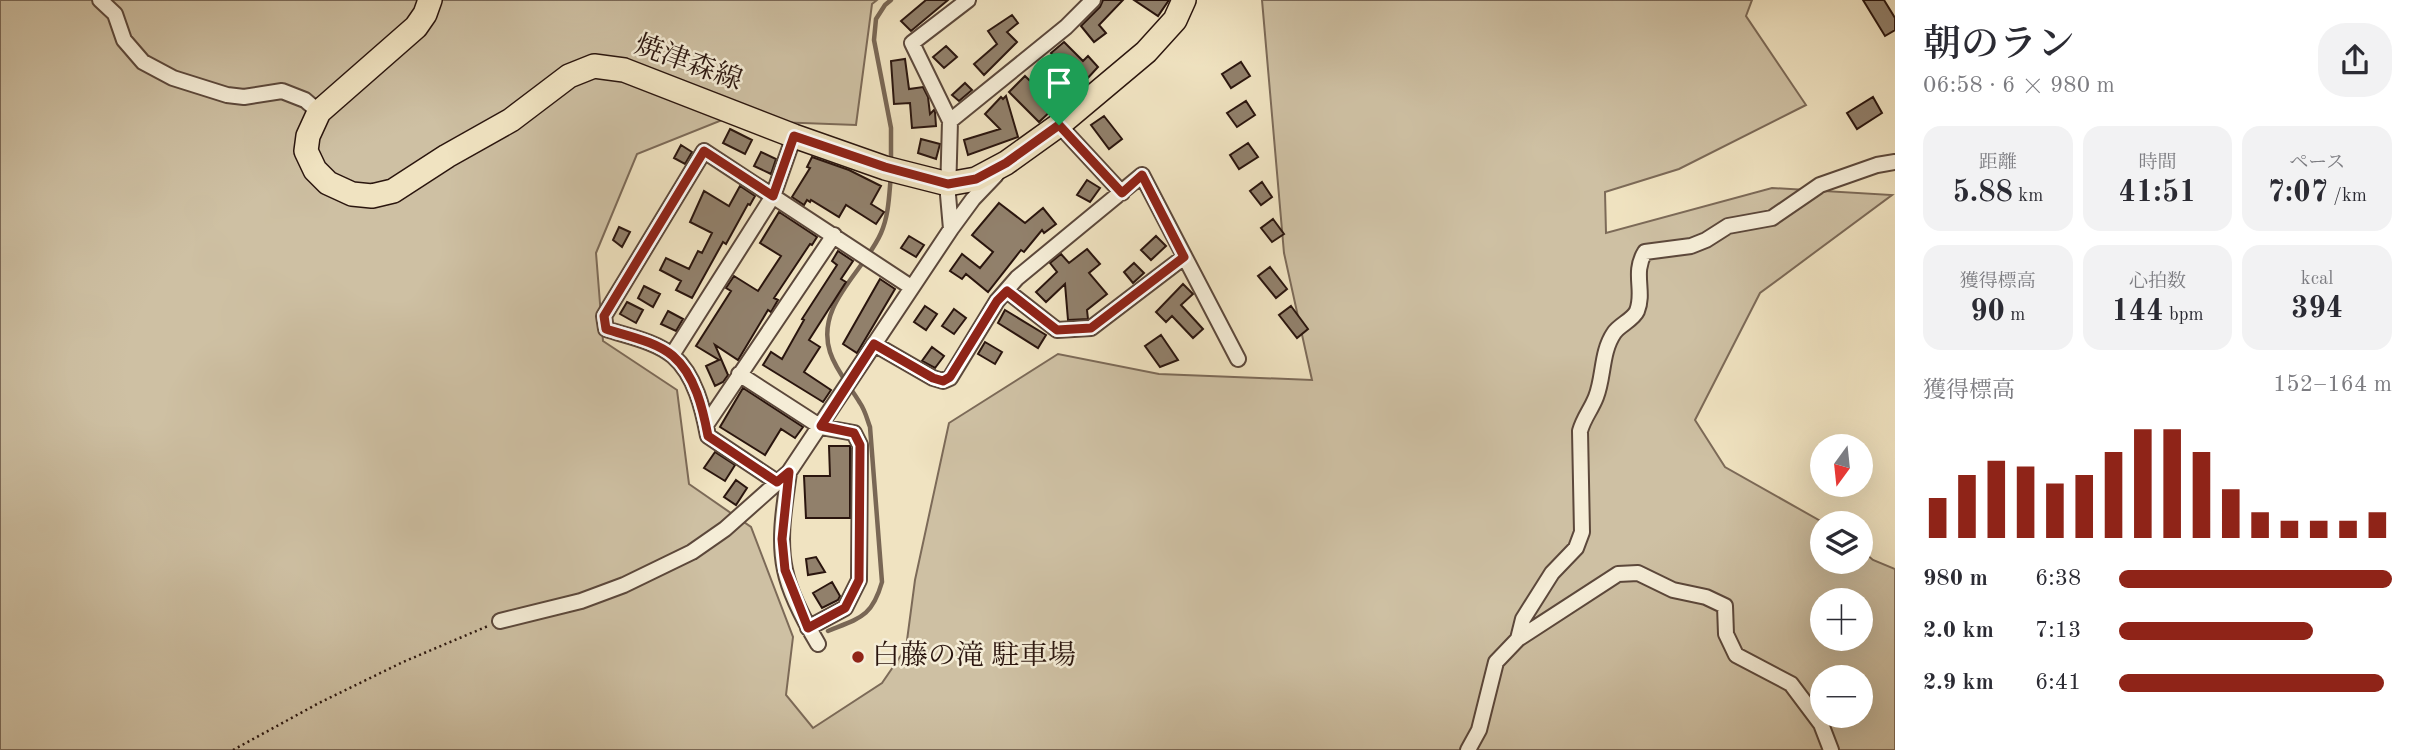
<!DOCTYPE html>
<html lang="ja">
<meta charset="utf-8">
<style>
body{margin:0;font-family:"Old Standard TT","Noto Serif JP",serif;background:#f2f2f3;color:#2b2b33;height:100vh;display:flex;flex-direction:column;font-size:26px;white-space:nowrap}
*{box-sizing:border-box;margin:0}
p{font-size:23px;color:#7c7c81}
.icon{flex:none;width:38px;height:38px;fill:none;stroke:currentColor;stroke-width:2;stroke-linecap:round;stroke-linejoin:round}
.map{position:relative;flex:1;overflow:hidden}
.details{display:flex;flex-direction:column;background:#fff;width:525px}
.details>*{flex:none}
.needle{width:46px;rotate:195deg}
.buttons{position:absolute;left:1810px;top:434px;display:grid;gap:14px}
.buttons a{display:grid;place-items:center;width:63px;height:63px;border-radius:50%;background:#fff;box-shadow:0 7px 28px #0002;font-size:35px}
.pin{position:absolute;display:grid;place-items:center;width:60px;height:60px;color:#fff;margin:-72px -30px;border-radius:50% 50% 50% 0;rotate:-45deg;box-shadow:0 0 7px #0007}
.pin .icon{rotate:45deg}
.round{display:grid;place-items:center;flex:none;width:74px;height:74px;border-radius:28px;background:#f2f2f3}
.overview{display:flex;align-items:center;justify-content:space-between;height:119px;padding:0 28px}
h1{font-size:38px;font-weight:600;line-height:52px}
.figures{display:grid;grid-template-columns:repeat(3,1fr);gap:10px;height:119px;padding:7px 28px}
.figures div{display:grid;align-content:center;border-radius:18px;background:#f2f2f3;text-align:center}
.figures b{font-size:30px;font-weight:600}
.figures small{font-size:19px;font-weight:400}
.figures p{font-size:19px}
.chart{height:196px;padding:14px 28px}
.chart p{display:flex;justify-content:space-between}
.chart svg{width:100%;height:126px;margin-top:7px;stroke:#8f2418;stroke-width:6}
ul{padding:0 28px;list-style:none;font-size:23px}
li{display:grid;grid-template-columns:112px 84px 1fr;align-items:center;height:52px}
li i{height:18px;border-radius:9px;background:#8f2418}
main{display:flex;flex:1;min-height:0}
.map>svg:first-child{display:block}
</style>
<main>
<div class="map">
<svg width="1895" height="750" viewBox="0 0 1895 750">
<rect width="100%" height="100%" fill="#f0e3c1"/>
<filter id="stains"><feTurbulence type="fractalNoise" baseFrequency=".00286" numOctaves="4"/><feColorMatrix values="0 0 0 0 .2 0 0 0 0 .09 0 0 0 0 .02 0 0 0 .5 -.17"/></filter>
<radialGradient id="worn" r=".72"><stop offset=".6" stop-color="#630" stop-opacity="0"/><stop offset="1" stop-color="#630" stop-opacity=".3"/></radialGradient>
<path fill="#cec0a3" stroke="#7c6a58" stroke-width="2" fill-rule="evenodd" d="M0,0h877l-5,4 -16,121 -134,-5 -85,34 -41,99 7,88 74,49 12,94 62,43 42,110 -7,58 27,33 69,-45 24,-35 9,-68 34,-157 109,-69 101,20 153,6 -28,-127 -22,-253h490l-6,16 60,89 -127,64 -74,23 1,41 166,-45 120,7 -132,98 -65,127 30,47 99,56h-2v39h38v-13l13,11 22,9v181h-1895zM1822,600h38v39h-38zM1822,677h38v39h-38z"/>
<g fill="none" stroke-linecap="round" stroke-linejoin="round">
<path stroke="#796755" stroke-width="4.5" d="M891,0l-6,5 -9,14 -2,21 17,88v35
M828,631c32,-13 44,-14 54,-49l-12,-155c-3,-8 -5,-17 -10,-24 -10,-17 -24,-32 -30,-51 -15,-47 34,-80 51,-119 8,-18 8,-38 10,-58"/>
</g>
<path fill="#91806b" stroke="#2a150e" stroke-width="2" d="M926,0h22l-37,31 -10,-10z
M1103,0h20l-24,25 7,8 -12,9 -13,-16 19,-19z
M1134,0h35l-11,16z
M1863,0h21l11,18v12l-10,6z
M1012,15l6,8 -11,9 10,10 -33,33 -10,-11 23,-20 -9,-13z
M1064,42l19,19 5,-5 10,11 -12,13 -20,-20 -4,4 -11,-11z
M946,46l11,11 -13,11 -11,-11z
M905,59l4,30 14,-2 5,10 2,17 4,-4 1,2 1,14 -24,2 -2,-25 -16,1 -3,-43z
M1241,62l9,14 -19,12 -9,-14z
M1025,76l31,30 -17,16 -30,-30z
M965,83l7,7 -13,11 -7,-6z
M1006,96l12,41 -50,18 -4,-15 36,-11 -15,-15 16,-17 2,2z
M1873,97l9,16 -25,16 -10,-16z
M1246,101l9,14 -18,12 -10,-14z
M1104,116l18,23 -13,10 -18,-24z
M730,129l22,11 -7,14 -22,-11z
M921,139l19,5 -4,15 -18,-6z
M1248,143l10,14 -19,12 -9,-14z
M681,145l11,7 -7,12 -11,-6z
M761,152l15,7 -5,15 -17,-8z
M812,157l37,13 32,16 -10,18 13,8 -8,12 -30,-19 -7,12 -28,-17 -1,2 -3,-2 -3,5 -12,-8 18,-29 -3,-1z
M1087,180l13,8 -10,14 -13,-7z
M1262,182l10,15 -11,8 -11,-14z
M740,186l15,10 -5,9 -2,-1 -22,40 -3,-2 -31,56 -16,-8 5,-9 -21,-11 6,-12 23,11 9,-18 4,2 10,-20 -22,-11 14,-31 25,15z
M999,203l26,20 18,-15 13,16 -12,9 -2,-3 -18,22 -3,-2 -33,42 -22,-18 -4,5 -12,-8 12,-17 18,14 13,-16 -21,-17z
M779,212l38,25 -5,8 -2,-1 -36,54 4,2 -7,12 -3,-2 -30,50 -23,-15 13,30 -5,7 -8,4 -9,-20 13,-6 -23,-14 35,-55 -5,-3 8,-12 24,15 23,-35 -21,-13z
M1273,219l11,15 -12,8 -11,-14z
M619,227l11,5 -8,15 -9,-7z
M909,236l15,9 -8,12 -15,-9z
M1156,236l10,10 -15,14 -10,-10z
M1087,249l13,15 -11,9 18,21 -20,16 1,9 -20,1 -3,-36 -19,18 -10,-10 21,-20 -7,-9 11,-9 8,9z
M838,251l15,10 -12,18 5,3 -37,58 11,7 -16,25 27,18 -8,12 -60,-37 8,-13 11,7 22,-39 -2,-1 35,-54 -5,-4z
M1134,263l10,10 -11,10 -9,-11z
M1270,267l17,22 -11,9 -18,-22z
M880,279l15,10 -38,64 -14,-9z
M1183,284l10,10 -12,11 22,24 -10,9 -21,-22 -6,6 -10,-10z
M644,286l16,8 -7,13 -15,-9z
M627,302l16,8 -7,13 -16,-9z
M925,306l12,8 -11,16 -12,-8z
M1291,306l17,23 -11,9 -18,-23z
M954,309l12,9 -12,16 -12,-8z
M1005,310l41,25 -8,13 -40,-25z
M668,311l15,8 -7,12 -15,-7z
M1161,335l17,25 -18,7 -15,-21z
M985,342l17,10 -7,12 -17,-10z
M932,347l12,9 -9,12 -13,-7z
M743,388l60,39 -8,11 -14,-9 -16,26 -45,-28z
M829,446h21v72h-44l-2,-42h26z
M715,452l20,13 -10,16 -21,-13z
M736,480l11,8 -11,17 -12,-8z
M816,557l9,15 -17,3 -2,-16z
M832,582l8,14 -2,4 -16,8 -9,-15z"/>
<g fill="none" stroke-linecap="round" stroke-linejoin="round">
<g stroke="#5c483b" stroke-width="18">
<path id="street" d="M100,0l15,14 9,26 19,22 30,16 54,17 17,2 38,-6 23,9 14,12
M950,121l116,-94 27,-27
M1059,125l63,68
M951,229l22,-30 23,-24
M1007,291l50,39 34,-2 93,-71
M874,344l59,34 10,3 7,-3 47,-77 20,-23 125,-103 96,184
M672,355l101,-159 21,-60
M739,374l82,53 33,6 6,12 -1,135 -14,28 -37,20
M706,425l128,-190
M789,472c-4,31 -11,66 -4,98 5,25 20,52 33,74
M777,482l-69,-46c-5,-27 -13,-61 -35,-80 -18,-15 -46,-20 -67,-27l-2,-13 100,-165 207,136
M500,621l81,-20 43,-16 68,-33 33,-23 64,-57 162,-243 -3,-34 2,-74 -38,-78 56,-43
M1518,639l5,-20 29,-46 24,-25 6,-16 -2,-101c4,-14 11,-21 16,-34 8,-20 5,-45 18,-64 5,-8 19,-13 23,-22 8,-20 -5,-38 8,-59l46,-6 15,-6 22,-14 44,-8 48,-33 57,-20 18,-3
M1468,750l11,-20 17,-68 22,-23 100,-65 20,-1 35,17 33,7 19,9 1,28 10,21 55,29 30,40 10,26"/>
</g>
<g stroke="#2a150e" stroke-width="26">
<path id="primary" d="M430,0l-5,14 -9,13 -97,85 -11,24 -2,15 9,19 13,13 24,11 20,2 21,-5 54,-35 64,-36 58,-44 25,-10 30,4 170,66 91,32 63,16 28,-5 30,-16 53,-38 87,-73 29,-32 9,-20"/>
</g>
<path stroke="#2a150e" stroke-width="2.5" stroke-dasharray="2 3.5" stroke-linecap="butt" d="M233,750l86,-47 84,-41 85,-36"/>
<use href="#street" stroke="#f5edd7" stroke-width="14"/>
<use href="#primary" stroke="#f0e3c1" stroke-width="23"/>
</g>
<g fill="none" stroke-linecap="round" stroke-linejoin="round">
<g stroke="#fff" stroke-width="14">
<path id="route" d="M1059,125l63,68 20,-18 42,82 -93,71 -34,2 -50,-39 -10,10 -47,76 -7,4 -10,-3 -59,-34 -53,82 33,7 6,12 -1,135 -14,28 -37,20 -23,-58 -3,-31 7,-67 -12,10 -69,-46c-5,-27 -13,-61 -35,-80 -18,-15 -46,-20 -67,-27l-2,-13 100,-165 69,45 21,-60 91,31 63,17 28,-5 30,-16z"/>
</g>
<use href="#route" stroke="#8f2418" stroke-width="9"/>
</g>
<circle fill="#8f2418" stroke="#f5edd7" stroke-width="2.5" cx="858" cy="657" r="7"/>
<g text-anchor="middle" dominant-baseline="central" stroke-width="5" stroke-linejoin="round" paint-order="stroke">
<g font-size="28" fill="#2a150e" stroke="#f5edd7">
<text transform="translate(688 64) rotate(20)">焼津森線</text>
</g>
<g font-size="28" fill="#2a150e" stroke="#f5edd7" text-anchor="start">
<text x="872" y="657">白藤の滝 駐車場</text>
</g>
</g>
<rect width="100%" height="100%" filter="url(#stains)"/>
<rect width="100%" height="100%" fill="url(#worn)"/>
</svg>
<div class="buttons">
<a><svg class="needle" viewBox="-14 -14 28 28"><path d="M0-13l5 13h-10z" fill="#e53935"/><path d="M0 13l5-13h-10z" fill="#7c7c81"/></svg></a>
<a><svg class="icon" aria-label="layers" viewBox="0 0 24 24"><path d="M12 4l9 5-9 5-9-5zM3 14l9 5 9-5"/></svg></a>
<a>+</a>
<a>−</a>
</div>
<div class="pin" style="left:1059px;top:125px;background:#1e9e55"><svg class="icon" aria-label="arrive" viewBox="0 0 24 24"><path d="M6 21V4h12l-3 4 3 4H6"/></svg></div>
</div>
<section class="details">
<div class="overview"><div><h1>朝のラン</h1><p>06:58 · 6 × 980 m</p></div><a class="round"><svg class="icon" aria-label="share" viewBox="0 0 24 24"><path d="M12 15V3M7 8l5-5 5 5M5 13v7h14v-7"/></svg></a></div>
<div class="figures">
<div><p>距離</p><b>5.88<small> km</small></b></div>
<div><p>時間</p><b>41:51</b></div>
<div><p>ペース</p><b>7:07<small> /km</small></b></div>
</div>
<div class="figures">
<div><p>獲得標高</p><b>90<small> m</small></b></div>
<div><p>心拍数</p><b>144<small> bpm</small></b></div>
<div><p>kcal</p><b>394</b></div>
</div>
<div class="chart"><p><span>獲得標高</span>152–164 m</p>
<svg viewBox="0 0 160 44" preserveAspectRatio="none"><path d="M5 44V30M15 44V22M25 44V17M35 44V19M45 44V25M55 44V22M65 44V14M75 44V6M85 44V6M95 44V14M105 44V27M115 44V35M125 44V38M135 44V38M145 44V38M155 44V35"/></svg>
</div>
<ul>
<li><b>980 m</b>6:38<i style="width:100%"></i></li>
<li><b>2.0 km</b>7:13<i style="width:71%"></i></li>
<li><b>2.9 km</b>6:41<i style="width:97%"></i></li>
</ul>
</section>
</main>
